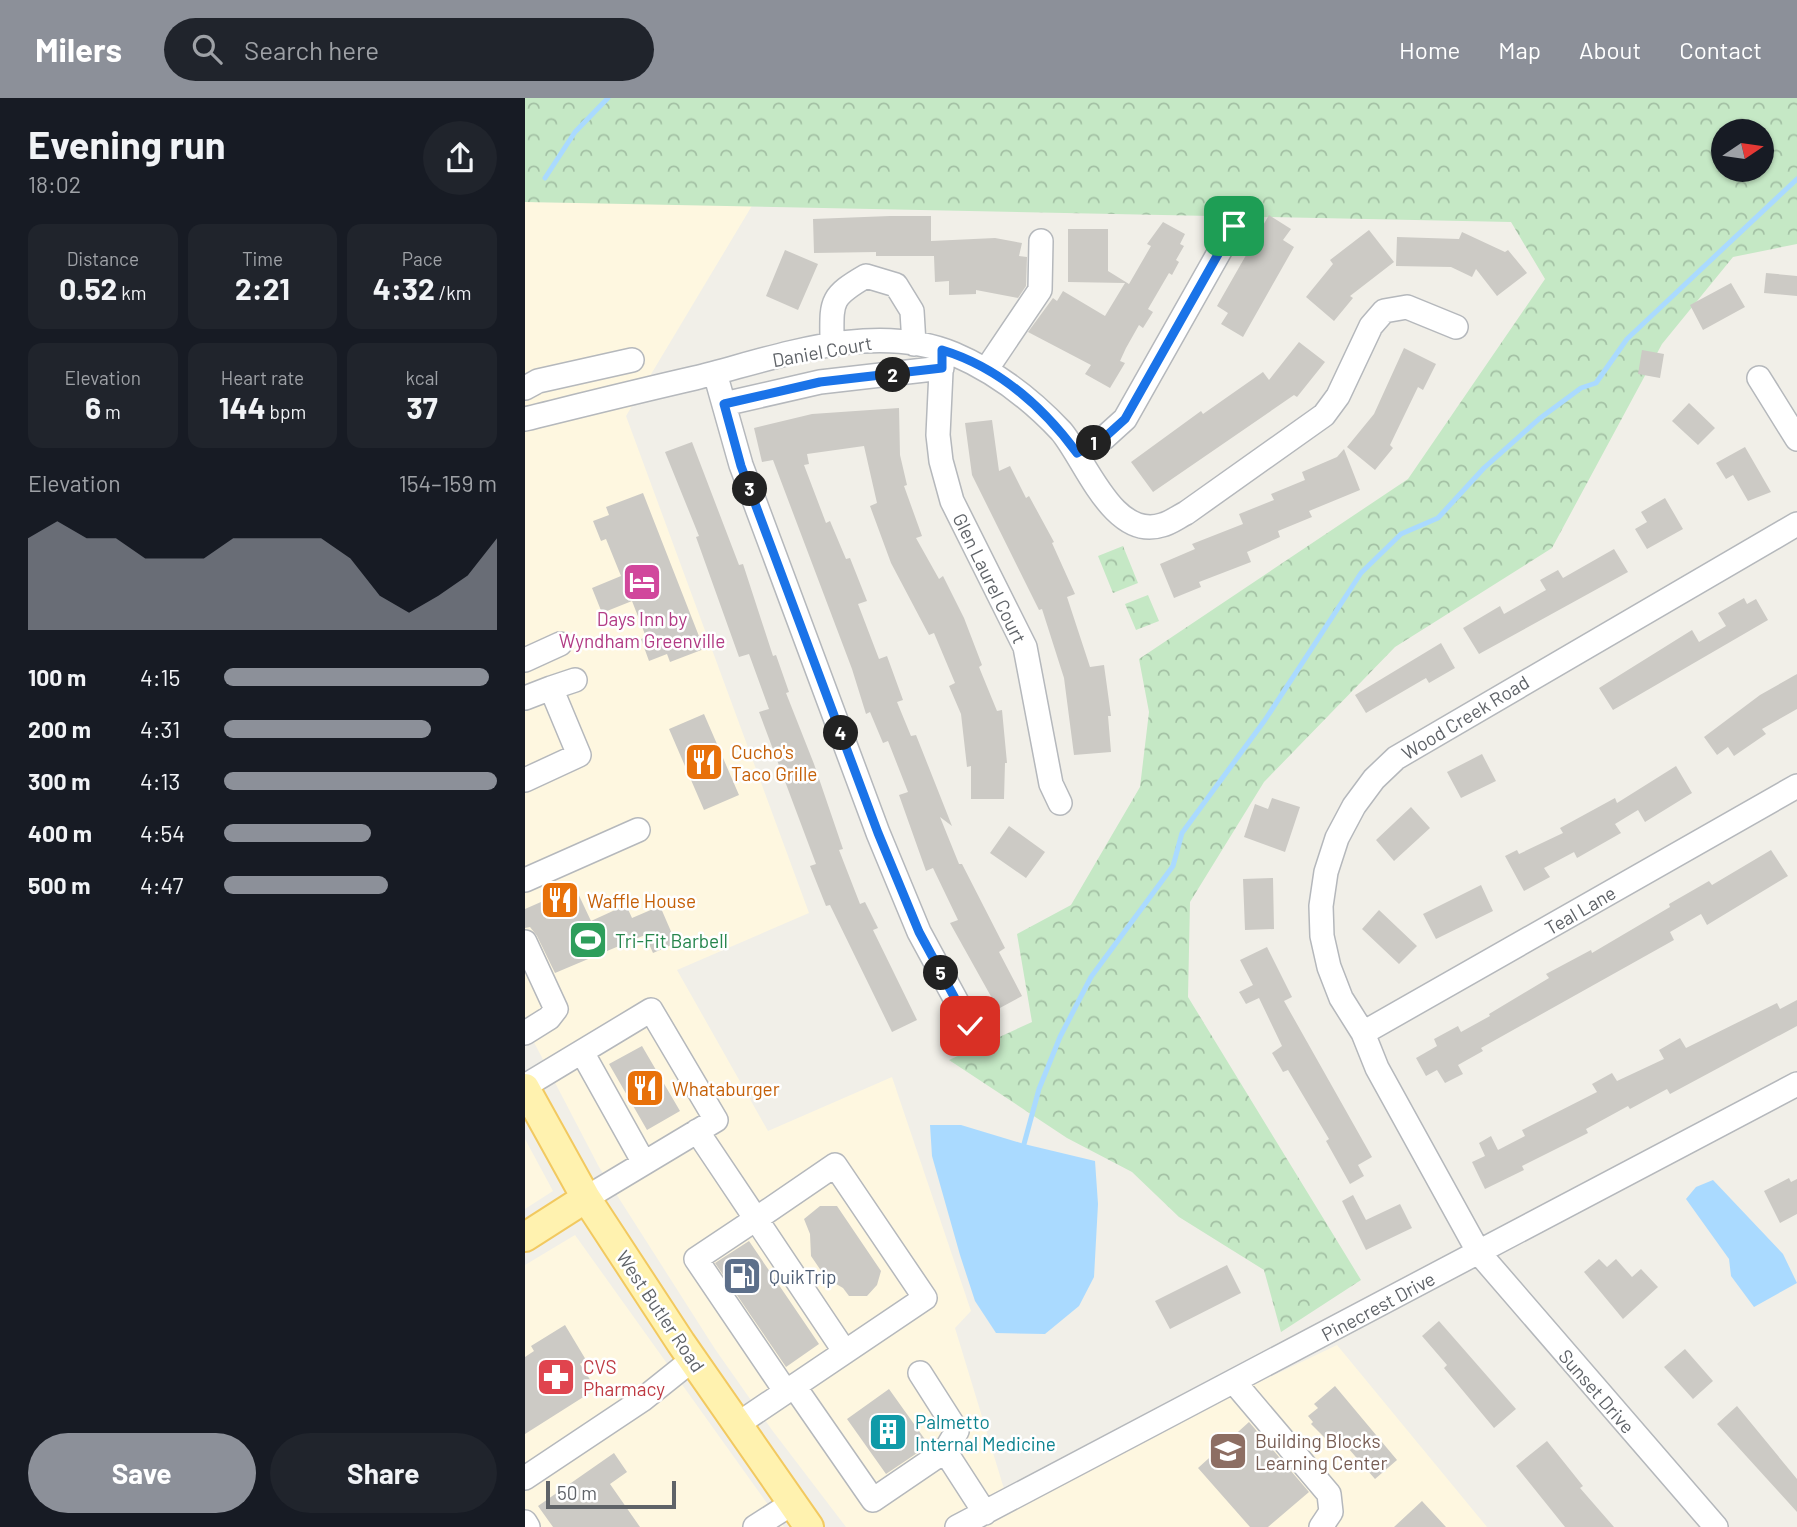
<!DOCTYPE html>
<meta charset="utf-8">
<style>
body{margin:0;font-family:Barlow,sans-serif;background:#20242c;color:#f1f3f6;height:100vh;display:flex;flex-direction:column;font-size:26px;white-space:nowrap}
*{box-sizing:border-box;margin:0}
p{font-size:23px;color:#9ea1a6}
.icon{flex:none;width:38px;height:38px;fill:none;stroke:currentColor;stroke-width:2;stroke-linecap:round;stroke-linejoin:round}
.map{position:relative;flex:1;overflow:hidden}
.sheet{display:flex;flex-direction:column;background:#171b24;width:525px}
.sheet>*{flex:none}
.needle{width:46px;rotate:77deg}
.buttons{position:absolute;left:1186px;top:21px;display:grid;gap:14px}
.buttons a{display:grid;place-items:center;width:63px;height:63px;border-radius:50%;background:#171b24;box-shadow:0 2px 5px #0004;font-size:35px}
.scale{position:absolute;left:21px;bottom:18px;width:130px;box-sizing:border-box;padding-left:7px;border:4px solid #5f6368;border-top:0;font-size:19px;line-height:24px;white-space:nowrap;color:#5f6368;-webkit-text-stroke:5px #fff;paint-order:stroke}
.pin{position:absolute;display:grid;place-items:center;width:60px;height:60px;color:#fff;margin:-30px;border-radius:14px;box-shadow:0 4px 10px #0006}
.km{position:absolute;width:35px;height:35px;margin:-18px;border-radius:50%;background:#222;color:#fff;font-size:19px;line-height:35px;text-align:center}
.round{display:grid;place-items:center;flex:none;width:74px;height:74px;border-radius:37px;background:#20242c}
.overview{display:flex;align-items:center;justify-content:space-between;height:119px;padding:0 28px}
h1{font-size:38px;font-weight:700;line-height:52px}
.figures{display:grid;grid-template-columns:repeat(3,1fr);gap:10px;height:119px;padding:7px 28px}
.figures div{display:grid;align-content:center;border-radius:14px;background:#20242c;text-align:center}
.figures b{font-size:30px;font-weight:700}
.figures small{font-size:19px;font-weight:400}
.figures p{font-size:19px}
.chart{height:196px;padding:14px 28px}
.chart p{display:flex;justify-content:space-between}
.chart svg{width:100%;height:126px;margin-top:7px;fill:#8c9099;opacity:.7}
.cta{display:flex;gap:14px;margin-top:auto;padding:14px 28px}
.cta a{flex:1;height:80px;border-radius:42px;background:#8c9099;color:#fff;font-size:28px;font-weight:700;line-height:80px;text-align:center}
.cta a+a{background:#20242c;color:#f1f3f6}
ul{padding:0 28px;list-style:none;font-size:23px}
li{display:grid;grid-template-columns:112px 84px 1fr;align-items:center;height:52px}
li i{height:18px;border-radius:9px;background:#8c9099}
header{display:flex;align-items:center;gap:42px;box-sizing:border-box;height:98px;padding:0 35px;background:#8c9099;color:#fff}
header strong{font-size:33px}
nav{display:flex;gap:38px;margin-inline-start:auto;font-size:24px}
.search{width:490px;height:63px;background:#20242c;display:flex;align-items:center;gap:18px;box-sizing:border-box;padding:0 24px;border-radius:38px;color:#9ea1a6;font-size:26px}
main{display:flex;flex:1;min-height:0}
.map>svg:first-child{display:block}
</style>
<header>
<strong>Milers</strong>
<div class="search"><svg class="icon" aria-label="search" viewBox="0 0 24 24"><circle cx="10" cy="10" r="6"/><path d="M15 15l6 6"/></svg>Search here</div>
<nav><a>Home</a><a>Map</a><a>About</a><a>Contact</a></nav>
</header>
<main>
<section class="sheet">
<div class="overview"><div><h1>Evening run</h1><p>18:02</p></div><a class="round"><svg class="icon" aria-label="share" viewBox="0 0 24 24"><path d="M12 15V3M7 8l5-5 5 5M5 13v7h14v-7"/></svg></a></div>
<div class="figures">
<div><p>Distance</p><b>0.52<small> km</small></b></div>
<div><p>Time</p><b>2:21</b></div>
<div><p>Pace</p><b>4:32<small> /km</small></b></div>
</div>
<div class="figures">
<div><p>Elevation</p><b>6<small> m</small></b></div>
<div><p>Heart rate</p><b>144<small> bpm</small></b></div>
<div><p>kcal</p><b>37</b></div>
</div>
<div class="chart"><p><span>Elevation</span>154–159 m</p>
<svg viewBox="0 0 160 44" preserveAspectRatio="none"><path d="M0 44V12L10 6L20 12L30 12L40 19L50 19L60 19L70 12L80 12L90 12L100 12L110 19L120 32L130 38L140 32L150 25L160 12V44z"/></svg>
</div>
<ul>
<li><b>100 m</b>4:15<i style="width:97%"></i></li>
<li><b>200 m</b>4:31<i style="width:76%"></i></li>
<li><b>300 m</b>4:13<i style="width:100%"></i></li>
<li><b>400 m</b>4:54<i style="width:54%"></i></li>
<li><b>500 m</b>4:47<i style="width:60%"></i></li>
</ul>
<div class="cta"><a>Save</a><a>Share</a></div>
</section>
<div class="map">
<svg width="1272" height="1429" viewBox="0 0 1272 1429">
<defs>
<pattern id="forest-crowns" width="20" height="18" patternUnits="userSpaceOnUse" patternTransform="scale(1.75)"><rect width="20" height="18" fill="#c5e8c5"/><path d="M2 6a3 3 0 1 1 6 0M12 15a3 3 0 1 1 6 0" fill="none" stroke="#a3c0a4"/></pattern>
</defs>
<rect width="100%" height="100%" fill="#f1efe8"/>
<path fill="#fef7e0" d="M0,104l228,2 -127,212 183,497 -132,57 91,161 124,-54 79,234 -16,17 53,174 329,-157 150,182h-641l-74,-97 -57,-81 -116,-182 -74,-142z
M0,1041l28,52 -28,18z
M50,1137l209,292h-259v-262z"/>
<path fill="url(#forest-crowns)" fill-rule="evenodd" d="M0,0h1272v146l-64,13 -71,87 -110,204 -157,99 -131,135 -74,120 -2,95 173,283 -80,52 -17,-62 -85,-53 -47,-45 -65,-34 -118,-78 83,-38 -15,-88 54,-29 69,-118 9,-75 -10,-53 269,-180 137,-200 -34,-57 -986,-20zM1199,33h38v39h-38z
M598,448l15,37 -25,10 -15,-37z
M623,497l11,26 -23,9 -11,-26z"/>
<path fill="#aadaff" d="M405,1027h31l63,19 71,17 3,43 -4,73 -15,29 -34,28 -49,-1 -21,-32 -15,-46 -28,-99z
M1188,1082l70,74 14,29 -43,24 -23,-31 -2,-17 -43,-60 10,-12z"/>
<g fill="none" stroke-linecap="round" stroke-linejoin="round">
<path stroke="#aadaff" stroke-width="5" d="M20,80l30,-46 33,-34
M499,1046l15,-55 21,-52 31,-60 82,-111 9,-33 83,-113 96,-147 40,-39 37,-16 46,-50 55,-49 42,-31 15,-5 31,-44 170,-160"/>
</g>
<path fill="#cccac5" d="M744,117l22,14 -8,11 11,7 -51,90 -22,-13 7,-11 -11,-7z
M365,118h41v25l64,-3 27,5 -3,13 8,1 -1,29 -8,12 -42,-8v4l-27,1v-14l-14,1 -1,-26h-58v-4l-62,1 -1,-34z
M638,124l22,12 -5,10 4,2 -8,14 3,2 -7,13 -3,-2 -21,36 5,3 -10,16 -4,-3 -13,23 -6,13 5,2 -15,25 -25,-14 6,-9 -63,-33 25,-34 4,3 6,-10 42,25 20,-33 -57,-1v-53h40v42l21,13 22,-38 -4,-2z
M844,132l25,32 -44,34 3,2 -19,23 -28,-24 27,-33 -3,-4z
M937,134l43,20 3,-2 19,23 -30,23 -21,-27 -4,8 -21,-10 -55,-1 1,-29 62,2z
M260,152l33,14 -20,46 -32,-14z
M1241,175l31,3v20l-33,-3z
M1206,185l14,24 -42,23 -13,-25z
M774,244l26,20 -28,35 -3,-2 -141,97 -22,-30 70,-51 2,3 60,-42 6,8z
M879,250l32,16 -13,26 -5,-3 -28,58 3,3 -18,22 -28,-23 27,-33z
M1117,252l22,4 -4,24 -22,-4z
M1164,305l26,25 -17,17 -26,-24z
M374,310l1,47 7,30 -3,1 18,50 -6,2 23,41 4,-3 21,42 18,47 -3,2 18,44 5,-1 5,53h-2l-1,36h-33v-33l-4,1 -6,-53 -12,-28 6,-3 -21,-50 -5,2 -38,-72 -21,-57 7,-3 -13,-57 -57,8 2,10 -5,1 22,58 4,-2 16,38 4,-1 17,43 -9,3 21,55 8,-3 16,44 -6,2 14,34 5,-1 36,91 -12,-9 19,47h3l43,84 -6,4 23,44 -24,13 -48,-86 8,-3 -25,-52 -7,3 -27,-76 9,-3 -20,-51 -5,2 -13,-31 -4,2 -14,-45 -79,-209 -11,2 -8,-34 58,-14z
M467,322l7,51 11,-5 16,32 3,-2 25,46 -2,1 23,51 -8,3 23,70 14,-2 7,51h-3l3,36 -37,3 -10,-77 -22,-69 -3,1 -67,-135 -7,-52z
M167,344l47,123 4,-1 30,92 3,-1 13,37 -3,1 28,71 29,85 -4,1 21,54 5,-2 13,26 -5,2 44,90 -25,12 -62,-127 -4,1 -16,-40 6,-2 -57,-152 10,-3 -20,-55 -10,3 -43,-120 3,-1 -34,-84z
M1220,349l26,45 -23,9 -15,-26 -7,4 -10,-16z
M819,351l16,41 -51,21 3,6 -34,14 2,6 -33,15 4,10 -52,20 2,5 -27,11 -14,-34 35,-15 -3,-5 51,-20 -4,-10 35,-14 -3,-6 34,-14 -3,-8 35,-15z
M118,395l61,156 -34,13 -3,-8 -18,7 -8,-22 5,-2 -14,-36 -30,12 -10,-25 29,-12 -15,-37 -5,2 -8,-20 16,-6 -3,-8z
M1140,400l18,31 -36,20 -12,-20 12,-7 -6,-10z
M1089,451l14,23 -149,82 -16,-26 37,-22 4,8 42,-24 -6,-10 18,-10 5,8z
M1219,500l3,6 9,-5 12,21 -155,90 -14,-22 93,-58 7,12 27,-16 -8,-13z
M916,545l14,25 -26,15 -3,-5 -60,35 -11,-18z
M1272,576v35l-35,20 4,5 -32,22 -6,-9 -11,8 -13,-18 56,-42z
M179,616l35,81 -35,15 -35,-81z
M957,656l14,27 -35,17 -14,-26z
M1151,668l16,27 -47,29 -7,-12 -23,14 6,9 -44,25 -3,-6 -30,16 6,9 -26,14 -19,-35 12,-6 2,4 44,-21 -3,-5 55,-30 2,5z
M747,700l28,9 -15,45 -41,-15 11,-33 13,5z
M886,709l19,21 -36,33 -18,-21z
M484,728l36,26 -19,26 -36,-25z
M1246,752l17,26 -81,49 -6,-11 -31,18 4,8 -193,108 2,3 -25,14 5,9 -18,9 -8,-13 -11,6 -10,-18 21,-12 -3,-7 24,-13 3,6 29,-16 -1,-2 60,-36 -3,-4 45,-24 1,3 78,-46 -1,-3 40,-23 3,4z
M748,780l1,51 -29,1 -2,-51z
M956,787l12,26 -57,28 -13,-25z
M50,789l16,34 35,-16 6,13 28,-12 16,37 -23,10 -8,-18 -90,38 -18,-37 -7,-9 -5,1v-19z
M854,812l38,36 -18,18 -37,-35z
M742,849l25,50 -8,4 88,156 -14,8 6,11 -14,8 -24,-43 3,-2 -41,-69 -5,2 -11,-19 10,-7 -23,-48 -13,6 -7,-12 14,-7 -13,-25z
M1272,902v26l-127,68 -3,-5 -37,20 -2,-3 -42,23 2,4 -66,33 2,4 -39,19 -13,-27 13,-6 -6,-13 12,-7 7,14 27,-14 -3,-6 75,-38 -5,-8 20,-11 5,8 47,-22 -5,-9 21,-12 6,10 91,-45 3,6z
M117,948l38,65 -33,19 -38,-66z
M1264,1080l2,4 6,-3v35l-17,9 -16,-32z
M828,1097l13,25 34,-16 12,24 -46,22 -24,-49z
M295,1108h17l44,65 -4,14 -10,11h-18l-6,-8 -17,-10 -15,-22 -1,-22 -6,-15z
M224,1143l70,103 -33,23 -71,-104z
M1074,1161l8,8 9,-8 16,18 9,-8 17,18 -35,32 -39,-47z
M702,1167l14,28 -71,36 -15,-28z
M914,1223l77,88 -22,19 -50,-60 3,-3 -25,-29z
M40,1227l21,35 -6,4 16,25 -71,45v-77l9,-6 -3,-5z
M1160,1251l28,32 -20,18 -29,-32z
M810,1288l62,74 -22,19 -40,-46 -8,7 -16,-16 2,-2 -5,-6 10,-8 -4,-4z
M364,1291l40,56 -43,29 -39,-55z
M1212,1308l60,73v33l-80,-88z
M724,1324l60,70 -41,35h-18l-52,-59z
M1022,1343l36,45 -3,2 34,39h-49l-49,-61z
M89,1355l13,19 -17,12 30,43h-87l-15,-21z
M897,1403l24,26h-52z"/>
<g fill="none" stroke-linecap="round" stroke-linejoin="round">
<g stroke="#b5b8bc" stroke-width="26">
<path id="minor" d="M307,247c0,-43 -4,-47 34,-69l30,9 16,26 2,33
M417,252l-4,85 3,26 11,40 73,146 26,137 9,19
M461,272l54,-80 1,-49
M190,275l26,92 137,368 41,99 51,94
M1234,280l38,61
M0,290l13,-7 94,-21
M199,306l96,-22 122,-14
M0,321c57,-14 113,-28 170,-41 81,-20 177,-58 259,-24 42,18 76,44 107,77 24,28 52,110 101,94 8,-2 16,-8 24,-12l138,-98 14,-19 33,-70 13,-15 23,-4 49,20
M552,355l27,-15 21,-19 109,-193
M0,562l35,-16
M26,590l24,-8
M0,600l26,-10 28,67 -54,25
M0,782l113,-50
M0,844l31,67 -7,9 -24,15
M838,935l434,-247
M57,954l62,111
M0,988l126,-76 65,110 -130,78
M172,1033l59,88 79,-54 90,133 -187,126
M395,1275l37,58 -12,20
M709,1284l95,112 2,18 -10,15
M269,1288l79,114 72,-49 40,62
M261,1294l-90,-133 60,-40 89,133
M0,1380l117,-78 50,-40
M0,1424l3,5
M230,1429l36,-23
M432,1429l840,-443
M1191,1429l-237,-274 -102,-185 -14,-35 -22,-35 -12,-31 -7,-31 -1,-30 5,-34 11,-34 17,-32 20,-27 22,-21 401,-234"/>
</g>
<g stroke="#f2c960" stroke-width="32">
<path id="major" d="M0,990l61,110 95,145 128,184
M0,1139l61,-39"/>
</g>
<use href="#minor" stroke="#fff" stroke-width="23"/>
<use href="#major" stroke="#fff2af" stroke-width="28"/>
</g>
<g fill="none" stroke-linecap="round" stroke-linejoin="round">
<g stroke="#fff" stroke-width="14">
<path id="route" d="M445,928l-51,-94 -41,-99 -137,-367 -17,-62 96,-22 122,-14v-18c56,17 101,57 135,103l27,-15 21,-19 109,-193"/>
</g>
<use href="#route" stroke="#1a73e8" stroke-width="9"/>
</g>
<defs>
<g id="hotel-square" transform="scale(2.0125)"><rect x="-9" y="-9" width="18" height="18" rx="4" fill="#d1479c" stroke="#fff"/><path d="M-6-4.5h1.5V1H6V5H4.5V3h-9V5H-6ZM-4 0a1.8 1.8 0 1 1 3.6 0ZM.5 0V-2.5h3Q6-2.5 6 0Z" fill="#fff"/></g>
<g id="restaurant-square" transform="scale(2.0125)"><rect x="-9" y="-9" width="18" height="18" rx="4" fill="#e8710a" stroke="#fff"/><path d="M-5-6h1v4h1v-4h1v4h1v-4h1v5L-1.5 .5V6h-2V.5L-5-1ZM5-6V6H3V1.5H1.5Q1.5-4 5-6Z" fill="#fff"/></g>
<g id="stadium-square" transform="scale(2.0125)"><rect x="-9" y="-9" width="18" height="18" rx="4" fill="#2e9e5b" stroke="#fff"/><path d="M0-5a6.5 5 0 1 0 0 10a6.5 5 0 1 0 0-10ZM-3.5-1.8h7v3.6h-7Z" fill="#fff"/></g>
<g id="fuel-square" transform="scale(2.0125)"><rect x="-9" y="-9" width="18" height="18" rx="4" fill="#5c6f8a" stroke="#fff"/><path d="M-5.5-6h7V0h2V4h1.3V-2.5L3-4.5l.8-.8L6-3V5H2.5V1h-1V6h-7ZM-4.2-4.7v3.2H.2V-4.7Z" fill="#fff"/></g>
<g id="pharmacy-square" transform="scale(2.0125)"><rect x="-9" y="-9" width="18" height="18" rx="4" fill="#e0444e" stroke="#fff"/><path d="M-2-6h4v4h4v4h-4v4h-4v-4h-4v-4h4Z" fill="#fff"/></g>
<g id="building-square" transform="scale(2.0125)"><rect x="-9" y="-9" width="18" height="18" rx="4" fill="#0f9aa8" stroke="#fff"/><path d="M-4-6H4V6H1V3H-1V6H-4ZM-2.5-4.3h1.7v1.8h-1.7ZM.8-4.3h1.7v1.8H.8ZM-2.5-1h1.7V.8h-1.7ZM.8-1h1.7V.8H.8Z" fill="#fff"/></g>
<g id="school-square" transform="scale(2.0125)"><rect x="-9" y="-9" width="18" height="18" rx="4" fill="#8d6e63" stroke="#fff"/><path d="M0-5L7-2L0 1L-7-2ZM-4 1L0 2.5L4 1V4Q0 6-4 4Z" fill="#fff"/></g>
</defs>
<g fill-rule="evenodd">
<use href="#hotel-square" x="117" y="484"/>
<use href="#restaurant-square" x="179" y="664"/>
<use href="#restaurant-square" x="35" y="802"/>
<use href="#stadium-square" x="63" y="842"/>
<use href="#restaurant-square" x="120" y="990"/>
<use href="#fuel-square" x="217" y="1178"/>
<use href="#pharmacy-square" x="31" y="1279"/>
<use href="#building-square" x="363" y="1334"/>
<use href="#school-square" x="703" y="1353"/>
</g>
<g text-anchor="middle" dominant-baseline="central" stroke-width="5" stroke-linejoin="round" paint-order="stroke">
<g font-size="19" fill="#5f6368" stroke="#fff">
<text transform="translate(297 253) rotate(-10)">Daniel Court</text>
<text transform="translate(465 480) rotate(64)">Glen Laurel Court</text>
<text transform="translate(940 619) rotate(-31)">Wood Creek Road</text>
<text transform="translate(1055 812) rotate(-30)">Teal Lane</text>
<text transform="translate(853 1208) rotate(-28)">Pinecrest Drive</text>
<text transform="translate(136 1213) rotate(56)">West Butler Road</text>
<text transform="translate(1072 1293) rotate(49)">Sunset Drive</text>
</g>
<g font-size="19" fill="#b23c85" stroke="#fff">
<text x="117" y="520">Days Inn by<tspan x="117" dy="22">Wyndham Greenville</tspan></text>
</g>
<g font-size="19" fill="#c56008" stroke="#fff" text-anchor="start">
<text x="206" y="653">Cucho's<tspan x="206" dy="22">Taco Grille</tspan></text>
<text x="62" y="802">Waffle House</text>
<text x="147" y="990">Whataburger</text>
</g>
<g font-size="19" fill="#27864d" stroke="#fff" text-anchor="start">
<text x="90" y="842">Tri-Fit Barbell</text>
</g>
<g font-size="19" fill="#4e5e75" stroke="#fff" text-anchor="start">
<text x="244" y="1178">QuikTrip</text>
</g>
<g font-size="19" fill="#be3a42" stroke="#fff" text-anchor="start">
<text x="58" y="1268">CVS<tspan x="58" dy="22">Pharmacy</tspan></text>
</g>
<g font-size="19" fill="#0d838f" stroke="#fff" text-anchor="start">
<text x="390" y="1323">Palmetto<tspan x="390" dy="22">Internal Medicine</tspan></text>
</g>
<g font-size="19" fill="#785e54" stroke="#fff" text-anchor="start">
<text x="730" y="1342">Building Blocks<tspan x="730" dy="22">Learning Center</tspan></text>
</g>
</g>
</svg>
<div class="buttons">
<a><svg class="needle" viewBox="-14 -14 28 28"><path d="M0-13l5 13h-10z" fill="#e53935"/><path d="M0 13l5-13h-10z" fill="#9ea1a6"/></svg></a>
</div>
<div class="scale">50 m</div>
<div class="pin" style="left:709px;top:128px;background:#1e9e55"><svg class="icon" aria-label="arrive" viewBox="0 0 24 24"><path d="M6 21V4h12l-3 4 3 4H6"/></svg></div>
<div class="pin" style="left:445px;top:928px;background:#d93025"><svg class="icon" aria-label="check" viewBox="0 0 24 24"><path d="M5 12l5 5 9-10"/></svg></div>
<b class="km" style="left:569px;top:345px">1</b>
<b class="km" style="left:368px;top:277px">2</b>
<b class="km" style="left:225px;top:391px">3</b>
<b class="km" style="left:316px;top:635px">4</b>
<b class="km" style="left:416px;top:875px">5</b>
</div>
</main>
